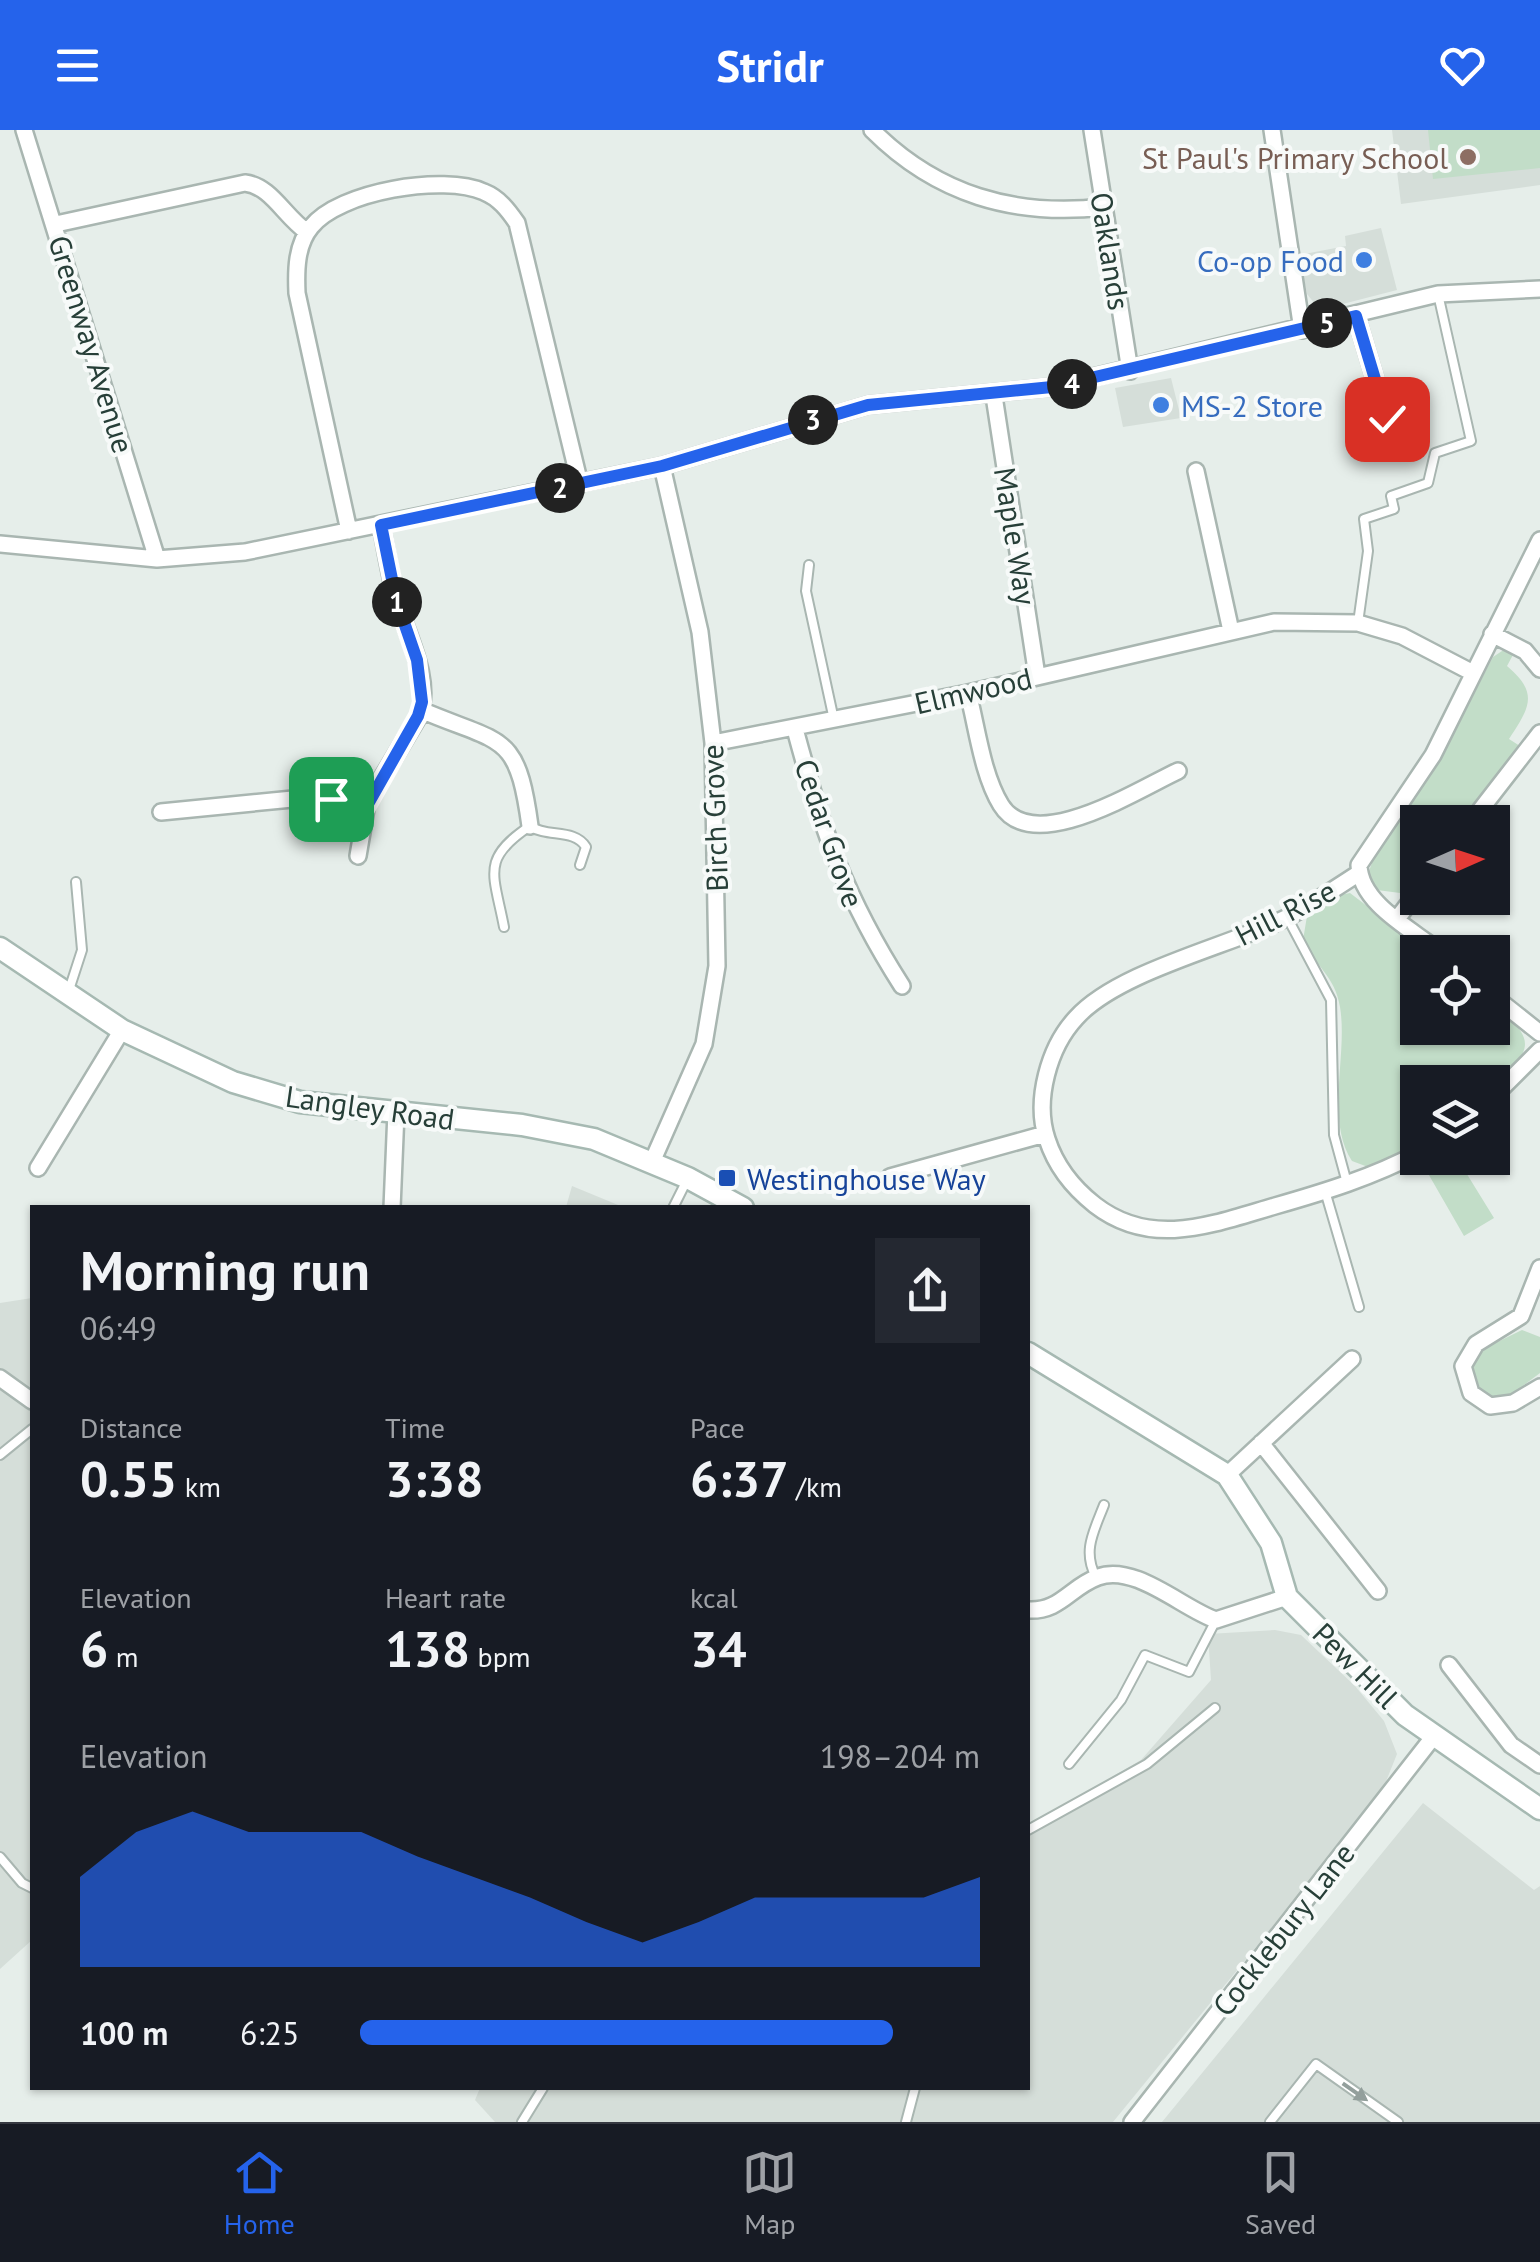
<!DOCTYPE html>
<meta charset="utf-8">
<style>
body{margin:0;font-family:"PT Sans",sans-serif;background:#242831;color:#f1f3f6;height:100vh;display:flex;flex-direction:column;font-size:38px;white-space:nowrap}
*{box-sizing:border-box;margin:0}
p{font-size:32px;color:#9ea1a6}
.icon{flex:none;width:55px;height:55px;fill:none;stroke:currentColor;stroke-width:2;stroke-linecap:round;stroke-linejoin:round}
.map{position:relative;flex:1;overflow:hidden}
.details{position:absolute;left:30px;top:1075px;width:1000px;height:885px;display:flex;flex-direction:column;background:#171b24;border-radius:0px;box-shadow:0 2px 8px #0004}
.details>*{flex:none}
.needle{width:65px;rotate:87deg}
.controls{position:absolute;left:1400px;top:675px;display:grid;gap:20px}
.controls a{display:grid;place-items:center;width:110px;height:110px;border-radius:0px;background:#171b24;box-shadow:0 2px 8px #0004;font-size:50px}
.pin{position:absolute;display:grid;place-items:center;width:85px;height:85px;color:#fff;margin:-42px;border-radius:20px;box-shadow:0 5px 15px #0006}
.km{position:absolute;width:50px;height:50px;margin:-25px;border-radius:50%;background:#222;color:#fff;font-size:28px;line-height:50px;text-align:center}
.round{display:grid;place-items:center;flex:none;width:105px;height:105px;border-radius:0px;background:#242831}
.summary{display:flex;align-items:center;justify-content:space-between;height:170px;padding:0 50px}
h1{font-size:55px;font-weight:800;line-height:75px}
.figures{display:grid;grid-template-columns:repeat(3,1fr);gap:15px;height:170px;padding:10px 50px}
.figures div{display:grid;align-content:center}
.figures b{font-size:50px;font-weight:800}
.figures small{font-size:28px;font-weight:400}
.figures p{font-size:28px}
.chart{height:280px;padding:20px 50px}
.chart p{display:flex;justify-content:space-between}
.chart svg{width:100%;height:180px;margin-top:10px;fill:#2563eb;opacity:.7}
ul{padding:0 50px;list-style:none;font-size:32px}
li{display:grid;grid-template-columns:160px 120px 1fr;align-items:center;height:75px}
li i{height:25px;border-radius:12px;background:#2563eb}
header{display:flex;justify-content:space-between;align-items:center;height:130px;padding:0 50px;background:#2563eb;color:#fff;font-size:45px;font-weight:800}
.tab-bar{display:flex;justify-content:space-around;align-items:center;height:140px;border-top:2px solid #363941;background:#171b24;font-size:28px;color:#9ea1a6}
.tab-bar a{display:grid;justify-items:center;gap:5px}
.tab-bar .active{color:#2563eb}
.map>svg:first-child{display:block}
</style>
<header><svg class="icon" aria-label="menu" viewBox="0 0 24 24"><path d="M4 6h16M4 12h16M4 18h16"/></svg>Stridr<svg class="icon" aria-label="heart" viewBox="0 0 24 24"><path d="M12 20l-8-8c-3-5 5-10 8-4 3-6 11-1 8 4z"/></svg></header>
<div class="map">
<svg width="1540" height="1992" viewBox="0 0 1540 1992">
<rect width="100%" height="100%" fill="#e6eeea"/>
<path fill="#d5ded9" d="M1392,0h148v55l-139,19z
M1381,98l16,62 -66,17 -16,-3 -8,-10 -8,-39 47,-9 -1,-10z
M1171,248l10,40 -58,9 -8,-39z
M572,1056l51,21h-57z
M32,1168v642l-32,29v-666z
M1275,1500l26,5 54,51 29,35 13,33 -16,40 -268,328h-618l-20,-22 5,-12h548v-262l113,-66 70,-80 -3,-46z
M1423,1673l111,87 6,-4v236h-378z"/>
<path fill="#c2ddc8" d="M1428,0h112v38l-107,11z
M1505,519l9,4 -7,13c32,27 23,41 2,73l14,9 -61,74h-44l-1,54 -17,17 -23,-3 -9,-16 7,-20 67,-100 51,-97z
M1350,763l77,59h-9v76h74l1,-24c47,38 38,45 0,85l-1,-7h-74l-1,64 -49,21 -16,-6c-27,-42 -4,-106 -12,-154 -5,-31 -25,-41 -37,-67l4,-24 28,-20z
M1430,1028h27l37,60 -30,18 -42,-73z
M1522,1200l18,7v36l-32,24 -15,2 -13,-10 -8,-24 7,-14z"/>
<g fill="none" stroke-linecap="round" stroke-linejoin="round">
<g stroke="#a9b6b1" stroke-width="12">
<path id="service" d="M809,435l-3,26 28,129
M1358,493l10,-72 -4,-32 30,-10 -3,-13 37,-13 7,-30 36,-12 -33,-147
M1287,787l44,83 3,135 13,48
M504,797c-10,-53 -24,-68 26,-101 17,12 44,2 56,21l-6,18
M69,860l13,-40 -6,-68
M1325,1061l34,116
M673,1078l14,-28
M0,1325l32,-26
M1096,1447c-14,-26 -2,-46 8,-72
M1069,1634l52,-64 24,-45 44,17 27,-52
M1028,1700l119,-66 68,-56
M0,1727l22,26 10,5
M522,1992l21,-34
M906,1992l9,-34
M1270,1992l46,-58 82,58"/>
</g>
<g stroke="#a9b6b1" stroke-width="20">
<path id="minor" d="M24,0l133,429
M872,0c65,65 142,87 232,77
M1092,0l38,241
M1272,0l30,200
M56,94l189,-41c26,3 39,33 62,49
M1356,186l31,103
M994,266l43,280
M1196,341l35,160
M349,401l-52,-238c-1,-22 -1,-48 14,-66 28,-36 133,-53 173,-35 15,6 24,18 33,31l63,261
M0,414l157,15 88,-7 417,-86 206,-61 184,-18 386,-93 102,-5
M1492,504l33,17 15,18
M968,563c9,34 14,81 33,112 32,52 138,-16 177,-34
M421,580c82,35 96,21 109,116
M795,599c27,101 50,168 107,257
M713,613l255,-50 306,-71 84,1 44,13 71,37
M161,682l152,-15 51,14
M1471,692l69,-89
M358,726l9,-53 52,-87c13,-36 -11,-79 -22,-114 -7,-25 -11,-52 -16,-77
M1359,743c-23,15 -47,31 -71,44 -58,29 -170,54 -212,101 -27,29 -42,82 -29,121 9,28 25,48 48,66 57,44 118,19 180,1 49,-14 98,-29 143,-53
M1397,789l21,-28
M1440,822c-27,-22 -80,-48 -81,-87l74,-110 107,-215
M1492,865l48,38
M1492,968l48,-48
M652,1032l52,-118 13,-78 -4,-223 -13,-111 -38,-166
M38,1038l84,-138
M890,1047l155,-43
M392,1078l4,-96
M1540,1138l-19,48 -45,28 -13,22 8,27 19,13 23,-3 27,-16
M0,1248l32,23
M1261,1313l117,148
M1227,1345l125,-116
M1028,1480c32,2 42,-23 70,-33 37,-14 85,32 118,43l71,-23
M1449,1535l62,80 29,20
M1132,1992l302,-386"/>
</g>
<g stroke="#a6b9b2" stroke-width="25">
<path id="secondary" d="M0,818l122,82 111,52 67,20 222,23 72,14 94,39 55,30
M1028,1223l199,122 44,68 16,54 118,118 135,94"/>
</g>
<use href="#service" stroke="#fff" stroke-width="8"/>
<use href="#minor" stroke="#fff" stroke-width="15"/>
<use href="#secondary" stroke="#fff" stroke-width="20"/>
</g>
<defs><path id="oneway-solid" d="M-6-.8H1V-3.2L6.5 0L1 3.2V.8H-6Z" transform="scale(2.5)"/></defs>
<use fill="#939f9c" href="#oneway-solid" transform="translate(1355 1962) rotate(35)"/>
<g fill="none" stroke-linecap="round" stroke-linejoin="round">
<g stroke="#fff" stroke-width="20">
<path id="route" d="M331,669l33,12 54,-95 4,-14 -5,-42 -21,-61 -15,-74 281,-59 206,-61 184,-18 304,-71 31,103"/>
</g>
<use href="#route" stroke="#2563eb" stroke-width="12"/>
</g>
<circle fill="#8d6e63" stroke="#f7faf9" stroke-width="4" cx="1468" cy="27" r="10"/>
<g fill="#3f7fe0" stroke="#f7faf9" stroke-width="4">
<circle cx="1364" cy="130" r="10"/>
<circle cx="1161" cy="275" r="10"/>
</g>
<rect fill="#1a4fb4" stroke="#f7faf9" stroke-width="4" x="717" y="1038" width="20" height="20" rx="5"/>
<g text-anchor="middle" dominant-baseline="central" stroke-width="8" stroke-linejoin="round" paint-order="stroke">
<g font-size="30" fill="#785e54" stroke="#f7faf9" text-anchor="end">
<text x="1448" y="27">St Paul's Primary School</text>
</g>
<g font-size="30" fill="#273f38" stroke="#f7faf9">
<text transform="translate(1111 121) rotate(81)">Oaklands</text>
<text transform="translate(92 214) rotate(73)">Greenway Avenue</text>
<text transform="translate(1016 406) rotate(81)">Maple Way</text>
<text transform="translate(973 560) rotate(-13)">Elmwood</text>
<text transform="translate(714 688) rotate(-92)">Birch Grove</text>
<text transform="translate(830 703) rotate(71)">Cedar Grove</text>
<text transform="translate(1285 782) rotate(-27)">Hill Rise</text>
<text transform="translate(370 977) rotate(8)">Langley Road</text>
<text transform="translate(1356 1535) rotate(45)">Pew Hill</text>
<text transform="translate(1283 1799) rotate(-52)">Cocklebury Lane</text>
</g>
<g font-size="30" fill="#366cbe" stroke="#f7faf9" text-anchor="end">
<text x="1344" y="130">Co-op Food</text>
<text x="1181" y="275" text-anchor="start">MS-2 Store</text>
</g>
<g font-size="30" fill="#164399" stroke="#f7faf9" text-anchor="start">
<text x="747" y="1048">Westinghouse Way</text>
</g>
</g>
</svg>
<div class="controls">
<a><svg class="needle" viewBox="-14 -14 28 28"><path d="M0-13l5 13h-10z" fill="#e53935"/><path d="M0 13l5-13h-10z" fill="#9ea1a6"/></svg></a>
<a><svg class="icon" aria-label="locate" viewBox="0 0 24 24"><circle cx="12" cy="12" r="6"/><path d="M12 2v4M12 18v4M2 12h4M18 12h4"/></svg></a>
<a><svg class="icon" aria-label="layers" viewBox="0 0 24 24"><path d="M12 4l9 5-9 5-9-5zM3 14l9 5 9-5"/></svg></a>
</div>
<div class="pin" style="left:331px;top:669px;background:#1e9e55"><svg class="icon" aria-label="arrive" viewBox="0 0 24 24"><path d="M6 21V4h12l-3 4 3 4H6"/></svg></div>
<div class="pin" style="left:1387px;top:289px;background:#d93025"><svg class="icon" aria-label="check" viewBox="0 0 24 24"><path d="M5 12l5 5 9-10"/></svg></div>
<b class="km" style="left:397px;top:472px">1</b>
<b class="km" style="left:560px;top:358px">2</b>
<b class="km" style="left:813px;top:290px">3</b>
<b class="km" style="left:1072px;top:254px">4</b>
<b class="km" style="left:1327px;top:193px">5</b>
<section class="details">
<div class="summary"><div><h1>Morning run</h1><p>06:49</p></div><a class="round"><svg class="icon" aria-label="share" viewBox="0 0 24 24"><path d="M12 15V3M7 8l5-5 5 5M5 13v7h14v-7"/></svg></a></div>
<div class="figures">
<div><p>Distance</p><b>0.55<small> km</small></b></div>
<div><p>Time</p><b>3:38</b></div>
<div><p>Pace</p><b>6:37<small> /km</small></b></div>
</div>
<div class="figures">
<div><p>Elevation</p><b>6<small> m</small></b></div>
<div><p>Heart rate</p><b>138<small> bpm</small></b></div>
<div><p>kcal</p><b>34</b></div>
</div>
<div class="chart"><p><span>Elevation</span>198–204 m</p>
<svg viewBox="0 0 160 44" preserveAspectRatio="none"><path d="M0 44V22L10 11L20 6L30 11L40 11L50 11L60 17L70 22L80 27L90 33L100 38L110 33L120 27L130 27L140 27L150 27L160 22V44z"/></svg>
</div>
<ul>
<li><b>100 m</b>6:25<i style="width:86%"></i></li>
</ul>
</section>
</div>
<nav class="tab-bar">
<a class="active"><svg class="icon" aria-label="home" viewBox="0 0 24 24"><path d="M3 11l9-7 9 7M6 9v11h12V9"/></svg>Home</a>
<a><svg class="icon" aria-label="map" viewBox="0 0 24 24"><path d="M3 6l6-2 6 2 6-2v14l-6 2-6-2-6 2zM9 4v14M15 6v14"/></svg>Map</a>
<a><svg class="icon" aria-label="saved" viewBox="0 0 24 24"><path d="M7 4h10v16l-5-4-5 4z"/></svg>Saved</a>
</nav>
